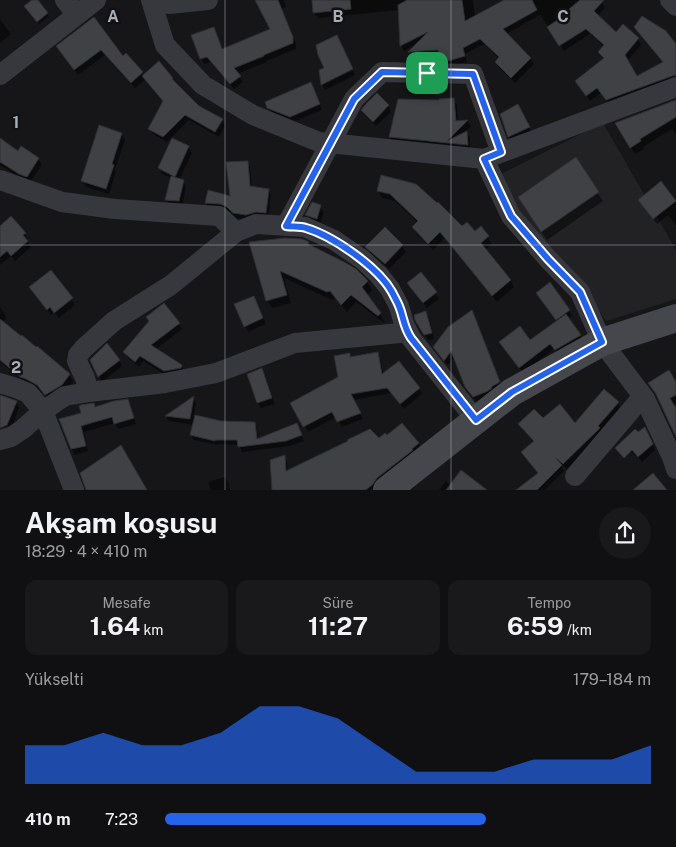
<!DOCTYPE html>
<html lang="tr">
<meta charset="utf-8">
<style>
body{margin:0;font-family:"Public Sans",sans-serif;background:#19191b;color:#f1f3f6;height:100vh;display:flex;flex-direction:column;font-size:19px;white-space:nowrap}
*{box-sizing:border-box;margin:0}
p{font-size:16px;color:#9c9d9f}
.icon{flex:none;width:28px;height:28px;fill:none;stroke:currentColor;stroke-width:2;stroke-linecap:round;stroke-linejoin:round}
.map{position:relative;height:490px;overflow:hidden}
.drawer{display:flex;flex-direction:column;background:#101012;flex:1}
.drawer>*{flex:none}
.pin{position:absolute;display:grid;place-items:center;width:42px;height:42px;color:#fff;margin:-21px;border-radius:10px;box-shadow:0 2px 8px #0006}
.round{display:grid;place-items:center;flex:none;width:52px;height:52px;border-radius:26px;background:#19191b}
.overview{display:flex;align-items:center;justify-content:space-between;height:85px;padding:0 25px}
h1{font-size:28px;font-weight:700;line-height:38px}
.figures{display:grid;grid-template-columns:repeat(3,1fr);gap:8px;height:85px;padding:5px 25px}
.figures div{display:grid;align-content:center;border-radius:12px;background:#19191b;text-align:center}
.figures b{font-size:25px;font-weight:700}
.figures small{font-size:14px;font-weight:400}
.figures p{font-size:14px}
.chart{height:140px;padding:10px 25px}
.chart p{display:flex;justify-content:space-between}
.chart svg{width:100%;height:90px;margin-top:5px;fill:#2563eb;opacity:.7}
ul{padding:0 25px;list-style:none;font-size:16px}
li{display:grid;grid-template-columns:80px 60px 1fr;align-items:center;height:38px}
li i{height:12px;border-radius:6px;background:#2563eb}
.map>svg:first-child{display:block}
</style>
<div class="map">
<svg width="676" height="490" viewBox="0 0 676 490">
<rect width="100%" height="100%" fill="#161618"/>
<path fill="#222225" d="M603,123l73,127v49l-70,22 -31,-46 -86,-95z"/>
<path fill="#0007" d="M34,0h3l12,16 -10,8 -12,-15z
M256,0h27l3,7 -4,2 14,35v5l-30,12 1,1 -30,12 6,8 -9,7 -23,-27 -7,2 -11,-28 23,-2 7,16 48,-20z
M313,0h160l2,17 32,-17h93l5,8 -8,8 19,18 7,-8 15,13 3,6 -14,16 10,17 27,-15 -25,-30 37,13v20l-14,11 1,2 13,-10v6l-7,6 -58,25 -10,-13 -11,8 -11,-14 25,-28 -5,-7 5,-5 -14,-13 -26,17 -24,-36 -34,19 24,24 4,6 -19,19 -16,-15 -3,-6 3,-3 -15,-15 -19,10 2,8 -21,5 -5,-11 -28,1 -3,-5 6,-8 -12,7 -3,-6 -2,-35 -81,8 -4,-5z
M94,18l29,40 3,-3 18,21 28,2 3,6 23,23 24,13 3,6 -6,11 -30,-17 -22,22 -14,-8 -3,-5 14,-27 -19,-22 -10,8 -30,-33 -27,20 -17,-23z
M0,19l11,15 -11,9z
M339,42l16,33 -30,15 -3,-6 3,-16z
M313,89l9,21 -29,12 -21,-8 -4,-7z
M453,100l4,5 1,17 10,-1 3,6 -5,4 4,7v13l-76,-8 -4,-6 50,-36z
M676,101v34l-4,-6 -29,18 1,2 -9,5 -18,-30z
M388,106l3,6 -15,14 -10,-10 -3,-6z
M518,106l14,27 -19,9 -4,-5 -8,-23z
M122,134l3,6 -10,29 1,2 -7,23 -23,-7 -3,-6z
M0,140l19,12 19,7 4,6 -12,17 -6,-2 -24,-15z
M188,147l4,6 -13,27 4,1 3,6 -4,20 -12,-1 -3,-6 5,-22 -10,-4 -3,-6z
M575,159l28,42 -56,39 -23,-34z
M247,162l3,5 2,21 16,2 3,5 -3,22 -18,3 -13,-2 -6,-6 -7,-3 -15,-1 -3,-5 25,-6z
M382,176l80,52 13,5 6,-5 11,16 -7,6 25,30 4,7 -17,15 -52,-64 -12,12 -16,-16 -4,-7 5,-4 -23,-22 -13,-3 -4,-7z
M661,183l15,19v24l-8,-11 -11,9 -14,-18z
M320,206l4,6 -4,12 -10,-3 -3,-6z
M11,218l14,16 3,5 -1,2 4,6 -16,14 -4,-5 -11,9v-37z
M385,229l17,17 4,6 -17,17 -19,-16 -3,-6z
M250,243h58l3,4 44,23 12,12 5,8 -5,6 18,26 -1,1 -28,-21 -9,10 -11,-14 -4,2 -48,-22 7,25 -19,5 -5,-8z
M51,272l24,33 -16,13 -5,-6 -3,3 -20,-27z
M421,274l18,25 -12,9 -15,-19z
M540,299l29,11 3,6 -4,3 16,22 -25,14 -5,-6 -31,24 -23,-31h30l28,-20z
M257,303l9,21 -18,8 -3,-6z
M0,307l7,11 -5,4 35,27v-1l32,27 4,6 -8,10 -15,9 -9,-9 -11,-7 -6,-2 -24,-20z
M472,312l3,5 27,71 -25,14 -7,-9 -15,-37 -7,9 -10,-12z
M426,313l3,5 5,21 -6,1 -12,-21z
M179,324l3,5 -27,21 26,16 4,6 -17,5 -25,-16 -4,6 -11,-9 -3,-6z
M377,353l3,6 4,16 35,14 3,5 -18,15 -13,-16 -38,7 10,19 -21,8 -6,-10 -28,15 -16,-29 47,-25 10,-24 2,4z
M91,360h28l3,6 -20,16z
M261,370l4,5 10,29 -14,4 -3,-5z
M676,384v18l-4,2 4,6v24l-17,-37z
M0,396l16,6 3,6 -7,20 -12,-5z
M193,398l3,5 -2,13 27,7h33l3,5 1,11 41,-10 5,12 -14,5 -48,6 -3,-7 -21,-1v1l-24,-5 -3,-5 3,-10 -25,-4 -3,-5z
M127,401l4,6 5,17 -18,5 -3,-6 -31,9 4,19 -13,4 -3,-6 11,-35 11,-9 2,3z
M618,402l3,6 -19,26 -35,35 -7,-6 4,8 -19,19h-20l13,-16 -16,-21 13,-11 -12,-12 -4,-6 56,1z
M638,434l10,1 7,15 -13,12 -6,-7 -1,1 -8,-9z
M379,440l39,3 4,6 -46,41h-92v-33l3,5 1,9z
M225,477l4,7 1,6h-19l-3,-8z
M446,481l7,9h-14z"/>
<path fill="#404145" stroke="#303034" d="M32,0h6l10,13 -11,9 -13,-16z
M255,0h23l15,37v6l-29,12v1l-30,12 7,8 -11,8 -23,-27 -7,2 -9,-24 23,-8 8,22 48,-20z
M312,0h38l1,9 -38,4z
M407,0h55l3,21 39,-21h28l5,10 -34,19 28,29 -20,20 -16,-16 4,-5 -19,-18 -17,9 2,8 -20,6 -4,-1 -3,-11 -30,2 20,-20 -28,14 -2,-41z
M580,0h24l-10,11 22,21 7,-8 16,14 -14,17 12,21 26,-14 -29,-35 8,-11 24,15 10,13v31l-4,1 -66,24 -9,-12 -11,8 -11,-15 29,-23 -6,-6 6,-7 -18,-16 -27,17 -12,-19 24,-16 -2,-2z
M94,17l29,39 3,-3 17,19 -12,11 -30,-33 -27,20 -18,-24z
M337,35l16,34 -32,16 -2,-15 5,-2 -6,-13 -2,-10z
M159,61l14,17 -1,1 27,27 24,13 -8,13 -30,-17 -22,22 -15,-8 15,-28 -21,-25z
M311,82l9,22 -30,13 -23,-9 -2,-6z
M377,93l12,12 -16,17 -12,-12 3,-4z
M454,98l2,23 12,-1 -21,21 20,-10 1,14 -79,-8 9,-38 41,1v-1z
M676,100v17l-36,22 1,2 -11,7 -15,-25z
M518,104l12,23 -22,10 -8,-23z
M99,125l23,8 -10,31 2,1 -8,24 -25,-8z
M0,138l18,13 3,-5 18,12 -12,19 -8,-3 -19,-12z
M172,138l17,8 -14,31 -17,-9z
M576,157l23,35 -58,40 -23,-35z
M248,161l2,25 19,3 -3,24 -10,-1 -10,3 -13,-2 -6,-6 -7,-3 -15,-1 3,-13 22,6 -4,-34z
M381,175l35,9 21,19 1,-1 24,24 5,-4 8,9 6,-5 8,10 -8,7 30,37 -19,16 -52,-64 -12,12 -16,-17 6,-6 -28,-27 -13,-3z
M171,176l13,4 -5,21 -14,-1z
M661,181l15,20 -23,18 -15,-19z
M312,202l9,3 -4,14 -12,-4z
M11,216l15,17 -3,2 5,6 -17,15 -4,-5 -7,6v-31z
M385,227l18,18 -18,19 -20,-17z
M285,238l17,1 7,3 -1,2 38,19 10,6 12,12 -6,6 19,26 -3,3 -27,-21 -10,10 -11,-14 -3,1 -47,-21 7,24 -21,6 -17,-59z
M51,270l22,28 -19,15 -4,-6 -3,3 -18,-23z
M421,272l16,20 -14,11 -16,-20z
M550,282l20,28 -14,10 -20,-27z
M254,296l9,22 -19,9 -10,-23z
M164,303l16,20 -29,22 31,20 -1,3 -17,3 -24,-15 -5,6 -12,-10 26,-31 -3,-4z
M472,310l28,72 -9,5 1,1 -4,3 -15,6 -8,-10 -14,-36 -7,10 -11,-14 15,-20z
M426,311l6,22 -8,2 -9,-15 -1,-5z
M566,314l15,21 -26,15 -5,-6 -31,24 -20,-26 21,-16 10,14z
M0,319l21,17 1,-1 14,12 1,-1 33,28 -8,11 -17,10 -8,-10 -11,-6 -6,-2 -20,-17z
M107,343l13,17 -22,17 -8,-17z
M378,352l4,22 17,-13 21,27 -20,16 -13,-16 -36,6 10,19 -24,9 -5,-10 -29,15 -13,-24 48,-26 -4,-21 16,-3v4z
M262,368l10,30 -15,5 -10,-29z
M669,370l7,12v13l-6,3 5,9 1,-1v31l-20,-43 -8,-11z
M604,389l15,13 -21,24 2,2 -37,36 -7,-6 6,7 -25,25h-21l22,-17 -17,-21 13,-11 -16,-17 16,-15 9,9 17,-14 15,19z
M0,395l17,6 -10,24 -7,3z
M194,396l-4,23 -25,-3z
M128,399l6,19 -20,6 -2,-7 -31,9 5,20 -15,3 -12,-30 22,-6 -2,-7 2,-1 13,-2 1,4 19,-6z
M195,415l26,6 34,1 2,17 40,-16 5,12 -16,6 -48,6 -1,-7h-22v1l-25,-6z
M402,423l17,20 -7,6 1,1 -36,28 -4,6 -7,6h-94l-2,-30 15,-5 1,16 62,-30 -1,-1 23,-11 9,9 6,-5 2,2z
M645,427l8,17 -15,13 -6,-7 -8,8 -9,-10 20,-19 3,3z
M121,445l26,45h-61l-6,-17z
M461,470l26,20h-41z
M653,473l14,17h-34z"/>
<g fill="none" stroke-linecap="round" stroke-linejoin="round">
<path stroke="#37383d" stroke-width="20" d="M65,0l12,15
M151,0l14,45 38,40 50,30 66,27 165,17 192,-72
M152,0l17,4 39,-4
M670,0l6,6
M0,75l96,-75
M484,159l27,57 37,43 32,33 22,50 43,57 27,58 4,12
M0,180l62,22 53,7 104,7 17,16
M286,226l68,-127 28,-27 91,2 28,78
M0,383l16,5 12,5 15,18 31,79
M89,392l-4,-14 -8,-17 1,-6 6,-7 30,-27 57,-36 65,-53 20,-8 49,3 29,13 29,20 16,15 11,14 9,17 5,18 7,14 65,82
M0,440l11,-3 12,-8 20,-18 22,-15 24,-4 76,-9 51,-10 79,-30 105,-10 7,-2
M575,476l68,-80"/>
<path stroke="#45474d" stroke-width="28" d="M387,490l125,-98 90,-50 74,-24"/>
</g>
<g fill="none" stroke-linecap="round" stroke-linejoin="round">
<g stroke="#fff" stroke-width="10">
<path id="route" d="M382,72l91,2 28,78 -17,7 27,57 37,43 32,33 22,50 -90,50 -36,28 -65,-82c-8,-12 -7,-20 -12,-32 -2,-5 -5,-10 -7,-14 -14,-25 -59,-56 -86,-64 -6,-2 -14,-1 -20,-2l68,-127z"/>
</g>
<use href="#route" stroke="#2563eb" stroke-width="6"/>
</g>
<path fill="none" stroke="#a8adb8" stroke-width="1" stroke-opacity="0.55" d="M225,0v490M451,0v490M0,245h676"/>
<g font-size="16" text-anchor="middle" font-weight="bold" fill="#a8adb8" stroke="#111113" stroke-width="5" stroke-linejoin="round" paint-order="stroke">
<text x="113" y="22">A</text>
<text x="338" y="22">B</text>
<text x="563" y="22">C</text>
<text x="16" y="128">1</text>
<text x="16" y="373">2</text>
</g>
</svg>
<div class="pin" style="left:427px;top:73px;background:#1e9e55"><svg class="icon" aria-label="arrive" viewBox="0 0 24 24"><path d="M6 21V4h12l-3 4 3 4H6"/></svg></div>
</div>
<section class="drawer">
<div class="overview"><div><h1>Akşam koşusu</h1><p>18:29 · 4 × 410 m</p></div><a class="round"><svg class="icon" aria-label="share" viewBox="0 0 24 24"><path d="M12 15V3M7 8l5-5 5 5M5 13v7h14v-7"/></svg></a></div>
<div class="figures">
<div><p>Mesafe</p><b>1.64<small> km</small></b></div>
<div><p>Süre</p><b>11:27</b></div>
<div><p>Tempo</p><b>6:59<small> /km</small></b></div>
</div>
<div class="chart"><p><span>Yükselti</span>179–184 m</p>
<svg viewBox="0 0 160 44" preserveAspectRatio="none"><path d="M0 44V25L10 25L20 19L30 25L40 25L50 19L60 6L70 6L80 12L90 25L100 38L110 38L120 38L130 32L140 32L150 32L160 25V44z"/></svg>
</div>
<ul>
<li><b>410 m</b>7:23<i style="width:66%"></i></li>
</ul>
</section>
